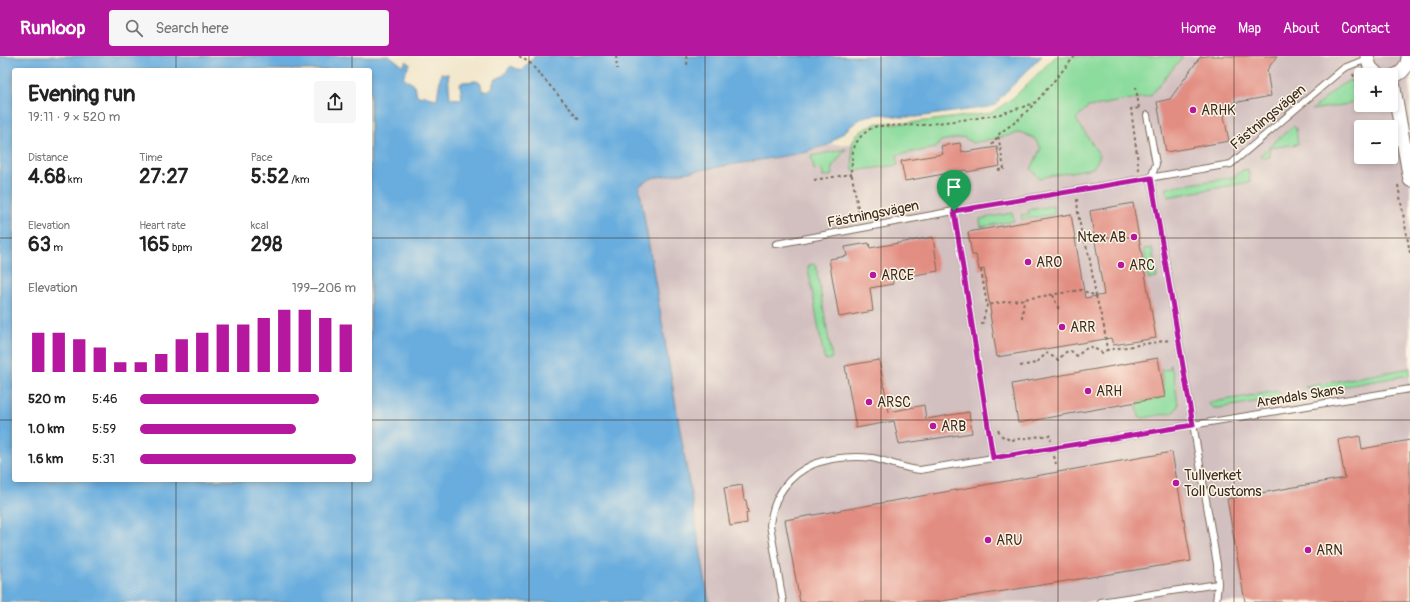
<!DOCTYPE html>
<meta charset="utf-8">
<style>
body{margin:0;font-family:Pangolin,sans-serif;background:#f6f6f6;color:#222;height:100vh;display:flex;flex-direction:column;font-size:15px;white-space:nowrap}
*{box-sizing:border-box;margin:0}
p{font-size:13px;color:#767676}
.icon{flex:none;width:22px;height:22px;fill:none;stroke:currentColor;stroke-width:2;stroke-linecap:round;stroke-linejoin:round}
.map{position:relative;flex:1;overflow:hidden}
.panel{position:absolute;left:12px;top:12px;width:360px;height:414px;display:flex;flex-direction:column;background:#fff;border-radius:4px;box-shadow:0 2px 6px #0003}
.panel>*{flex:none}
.buttons{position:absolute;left:1354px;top:12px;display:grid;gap:8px}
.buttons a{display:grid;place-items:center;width:44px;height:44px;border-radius:4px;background:#fff;box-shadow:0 2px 6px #0003;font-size:20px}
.pin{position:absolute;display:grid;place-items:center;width:34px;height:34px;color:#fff;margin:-41px -17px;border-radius:50% 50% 50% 0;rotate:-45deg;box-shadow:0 0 4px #0007}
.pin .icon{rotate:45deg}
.round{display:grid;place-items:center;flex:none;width:42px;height:42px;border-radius:4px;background:#f6f6f6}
.overview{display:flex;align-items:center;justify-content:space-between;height:68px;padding:0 16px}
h1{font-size:22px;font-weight:800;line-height:30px}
.stats{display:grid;grid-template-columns:repeat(3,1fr);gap:6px;height:68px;padding:4px 16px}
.stats div{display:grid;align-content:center}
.stats b{font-size:20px;font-weight:800}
.stats small{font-size:11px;font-weight:400}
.stats p{font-size:11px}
.chart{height:112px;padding:8px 16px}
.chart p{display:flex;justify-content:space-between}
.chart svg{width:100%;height:72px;margin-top:4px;stroke:#b5179e;stroke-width:6}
ul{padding:0 16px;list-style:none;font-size:13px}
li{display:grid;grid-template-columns:64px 48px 1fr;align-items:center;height:30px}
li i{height:10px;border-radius:5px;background:#b5179e}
header{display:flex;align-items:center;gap:24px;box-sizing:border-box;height:56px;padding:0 20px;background:#b5179e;color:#fff}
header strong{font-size:19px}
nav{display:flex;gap:22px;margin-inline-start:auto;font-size:14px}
.search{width:280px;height:36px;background:#f6f6f6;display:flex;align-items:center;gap:10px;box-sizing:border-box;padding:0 14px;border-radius:4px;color:#767676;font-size:15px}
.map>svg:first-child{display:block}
</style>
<header>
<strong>Runloop</strong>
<div class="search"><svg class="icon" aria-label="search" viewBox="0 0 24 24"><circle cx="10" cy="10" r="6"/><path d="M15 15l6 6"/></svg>Search here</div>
<nav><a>Home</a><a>Map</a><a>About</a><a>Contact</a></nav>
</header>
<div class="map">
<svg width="1410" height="546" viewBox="0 0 1410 546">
<rect width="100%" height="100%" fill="#fcf5e5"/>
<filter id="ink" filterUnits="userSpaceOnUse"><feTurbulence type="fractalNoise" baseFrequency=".025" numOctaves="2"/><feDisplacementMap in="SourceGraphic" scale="8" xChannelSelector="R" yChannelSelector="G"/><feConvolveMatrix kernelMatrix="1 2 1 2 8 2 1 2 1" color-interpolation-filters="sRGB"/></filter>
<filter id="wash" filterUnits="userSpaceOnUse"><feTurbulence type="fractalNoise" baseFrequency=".012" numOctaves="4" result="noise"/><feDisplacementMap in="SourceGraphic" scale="16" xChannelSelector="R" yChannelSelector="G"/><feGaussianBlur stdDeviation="0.9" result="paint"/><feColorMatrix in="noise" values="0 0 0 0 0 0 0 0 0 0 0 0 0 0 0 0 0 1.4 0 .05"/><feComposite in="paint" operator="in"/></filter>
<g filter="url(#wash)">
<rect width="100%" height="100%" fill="#f2e7cc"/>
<path fill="#d2bfc0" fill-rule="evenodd" d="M1183,0h227v546h-701l-70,-416 13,-8 156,-26v-2l20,-5 24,-1 2,27 44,-6 -1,-10 38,-7 6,-7 23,-4 8,6 35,-7 13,-4 14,6 7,10 -10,21 9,9 53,-10 7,-12 -24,-37 12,-12 62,-11zM1361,19h30v30h-30zM1361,71h30v30h-30z"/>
<path fill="#8bdc9d" stroke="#63835e" d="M1056,0h127l-33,40 -62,11 -12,12 24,37 -7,12 -54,10 -8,-9 10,-21 -7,-10 -14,-6 -13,4 -35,7 -8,-6 -23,4 -5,7 -39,7 1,10 -45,6 -1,-27 4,-9 10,-7 11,-5h32l82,-10 22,-15z
M1350,24l4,1 7,7v14l-49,8 26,-23z
M1293,70l3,2 2,16 -29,4 1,9 -7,1 -3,-3z
M846,93l-14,18 1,8 -10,2 -1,-8 -8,1 -3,-14z
M1248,113l2,13 -82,15 -2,-9 68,-11 9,-7z
M1053,150l2,8 -33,6 -1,-5 8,-1 -1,-4z
M1012,157l2,8 -33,6 -1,-8z
M1152,192l5,30 -9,1 -4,-30z
M814,208l2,2 16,91 -1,2 -5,1 -2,-2 -16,-90 1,-3z
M1170,308l4,12 4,28c-1,5 -3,8 -8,9l-27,5 -4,-1 -2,-12 2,-1v-2l26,-5 -4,-27 9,-1z
M1410,312v7l-87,15h-9l-9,-3z
M1278,335l2,3 -1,4 -60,10h-5l-7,-5z"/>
<path fill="#69adde" stroke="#526c7e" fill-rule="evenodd" d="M0,0h390l13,10 3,-5 4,3 -7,13 11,8 3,10 4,2 3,-3 3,3 10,2 4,-26 7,1 2,24 9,1 3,-1 -2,-14 3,-2 14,-1 4,3 1,7 7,-1 4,-3c-1,-9 6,-8 12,-13 2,-3 4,-6 6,-8l11,5 12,-15h508l-42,42 -3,6 -8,3 -73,10h-15l-18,-3 -17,2 -9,5 -29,24 -19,5 -1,2 -156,26 -13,8 70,416h-709zM14,14h356v410h-356z"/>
<g id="blocks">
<path fill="#e28d82" d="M1206,0h71l-10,14 4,26 -38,7 -9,13 5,25 -63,11 -9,-50 13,-3 30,-42z
M960,87l2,9 3,-1v1l32,-5 3,19 -33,6 -1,-2 -61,11 -4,-20 42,-7 -2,-8z
M1133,147l23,135 -43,7 -2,-7 -114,19 -7,-43h1l-7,-45 -5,1 -3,-15h-4l-4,-23 103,-18 14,84 19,-3 -14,-84z
M933,181l5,34 -46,8 1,5 -23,4 3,23 -34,6 -10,-58 18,-3 -2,-9 24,-4 1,5z
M1158,302l7,39 -147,26 -6,-39z
M879,304l10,52 35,-7 2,14 43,-7 3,21 -73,11 -5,-23 -38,7 -11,-62z
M1360,380l2,13 48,-9v162h-165l-18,-103 118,-21 -7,-38z
M1172,396l19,109 -255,41h-136l-15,-82z
M742,429l2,15h2l2,13h-2l1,10 -17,3 -6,-38z"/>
</g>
</g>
<g filter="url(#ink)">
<use href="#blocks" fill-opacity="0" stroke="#7b6c5b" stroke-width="1"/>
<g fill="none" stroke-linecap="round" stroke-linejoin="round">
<g stroke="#7b6c5b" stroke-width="8">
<path id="lane" d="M1147,59l9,49 -5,14 66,386 1,20 -2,18
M954,155l39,247
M776,188l178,-33 277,-47 113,-96 15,-6 8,-2
M783,546l-13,-77c3,-28 18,-50 44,-61 6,-3 12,-3 18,-5 13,-2 27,-3 40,-1 16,3 32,11 48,12l490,-81
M1100,546l118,-18"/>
</g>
<g stroke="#7b6c5b" stroke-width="15">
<path id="street" d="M1367,0l3,11 8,8
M1391,21c11,-3 17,-10 17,-21
M1392,21l18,103"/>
</g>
<path stroke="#7b6c5b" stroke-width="2" stroke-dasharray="3 3" stroke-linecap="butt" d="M519,0l11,7 50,57
M616,0l1,13
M686,0l2,12
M1353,18l3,7 5,5
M1136,31l3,21
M992,89l8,-12 18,-13 17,-17
M998,114l6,-1 -6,-34
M1139,114l-8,-61 10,-1
M814,124l38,-6
M1398,129l12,68
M860,163l-9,-48 2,-20 3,-8 6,-8 8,-6 7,-3 45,-1 55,-7 23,-4 23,-7 13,-5 39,-46
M981,214l6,35
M1053,239l6,15
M1096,240l8,31 3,23 63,-10v-1
M1022,262l2,-19
M982,269l5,-20 94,-15 15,6 -7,-41 -8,-25 -3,-17 -1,-14
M1020,310l16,-3 11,-10 11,7 8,-8 5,-1 6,5 8,-7 7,-2 10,6 5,-3
M998,374l4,6 8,4 40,-5 1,5
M1054,400l2,8"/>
<use href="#lane" stroke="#fff" stroke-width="6"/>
<use href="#street" stroke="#fff" stroke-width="13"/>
</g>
</g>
<g fill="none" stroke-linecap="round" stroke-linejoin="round" filter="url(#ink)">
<g stroke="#fff" stroke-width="8">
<path id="route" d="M1151,122l42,247 -200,33 -39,-247z"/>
</g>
<use href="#route" stroke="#b5179e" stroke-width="5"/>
</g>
<path fill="none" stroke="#3b2a1e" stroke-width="1" stroke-opacity="0.55" d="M176,0v14M352,0v14M529,0v546M705,0v546M881,0v546M1058,0v546M1234,0v546M0,182h14M370,182h1040M0,364h14M370,364h1040M176,424v122M352,424v122"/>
<g fill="#b5179e" stroke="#fcf5e5" stroke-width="1.5">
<circle cx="1193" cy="54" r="4"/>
<circle cx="1134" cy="181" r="4"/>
<circle cx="1028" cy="206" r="4"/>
<circle cx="1121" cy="209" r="4"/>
<circle cx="873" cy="219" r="4"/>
<circle cx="1062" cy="271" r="4"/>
<circle cx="1088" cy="335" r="4"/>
<circle cx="869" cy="346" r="4"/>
<circle cx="933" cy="370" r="4"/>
<circle cx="1176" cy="427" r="4"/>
<circle cx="988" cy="484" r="4"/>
<circle cx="1308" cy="494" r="4"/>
</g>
<g text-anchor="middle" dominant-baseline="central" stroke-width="3" stroke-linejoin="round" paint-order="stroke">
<g font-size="14" fill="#3b2a1e" stroke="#fcf5e5" text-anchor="start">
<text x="1201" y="54">ARHK</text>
<text x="1126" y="181" text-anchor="end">Ntex AB</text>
<text x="1036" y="206">ARO</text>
<text x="1129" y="209">ARC</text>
<text x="881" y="219">ARCE</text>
<text x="1070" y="271">ARR</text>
<text x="1096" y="335">ARH</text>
<text x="877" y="346">ARSC</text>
<text x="941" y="370">ARB</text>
<text x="1184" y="419">Tullverket<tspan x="1184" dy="16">Toll Customs</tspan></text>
<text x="996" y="484">ARU</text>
<text x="1316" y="494">ARN</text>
</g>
<g font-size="14" fill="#3b2a1e" stroke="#fcf5e5">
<text transform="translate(1268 61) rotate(-40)">Fästningsvägen</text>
<text transform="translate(873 158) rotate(-11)">Fästningsvägen</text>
<text transform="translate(1300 340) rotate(-9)">Arendals Skans</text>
</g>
</g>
</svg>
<div class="buttons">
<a>+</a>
<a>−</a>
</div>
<div class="pin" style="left:954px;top:155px;background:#1e9e55"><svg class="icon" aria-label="arrive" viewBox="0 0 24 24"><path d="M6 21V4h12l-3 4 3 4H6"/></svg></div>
<section class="panel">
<div class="overview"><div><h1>Evening run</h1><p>19:11 · 9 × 520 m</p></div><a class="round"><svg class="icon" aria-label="share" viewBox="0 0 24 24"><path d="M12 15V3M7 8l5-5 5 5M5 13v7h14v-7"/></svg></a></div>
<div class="stats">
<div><p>Distance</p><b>4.68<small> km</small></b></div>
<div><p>Time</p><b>27:27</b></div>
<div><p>Pace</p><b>5:52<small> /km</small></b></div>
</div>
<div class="stats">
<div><p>Elevation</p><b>63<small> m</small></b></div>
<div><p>Heart rate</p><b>165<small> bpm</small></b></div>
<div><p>kcal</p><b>298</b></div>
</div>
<div class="chart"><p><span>Elevation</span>199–206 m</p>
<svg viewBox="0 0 160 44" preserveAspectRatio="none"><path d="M5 44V20M15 44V20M25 44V24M35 44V29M45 44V38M55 44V38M65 44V33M75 44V24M85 44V20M95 44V15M105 44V15M115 44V11M125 44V6M135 44V6M145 44V11M155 44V15"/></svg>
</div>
<ul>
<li><b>520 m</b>5:46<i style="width:83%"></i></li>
<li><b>1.0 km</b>5:59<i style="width:72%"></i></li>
<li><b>1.6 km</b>5:31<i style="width:100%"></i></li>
</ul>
</section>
</div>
